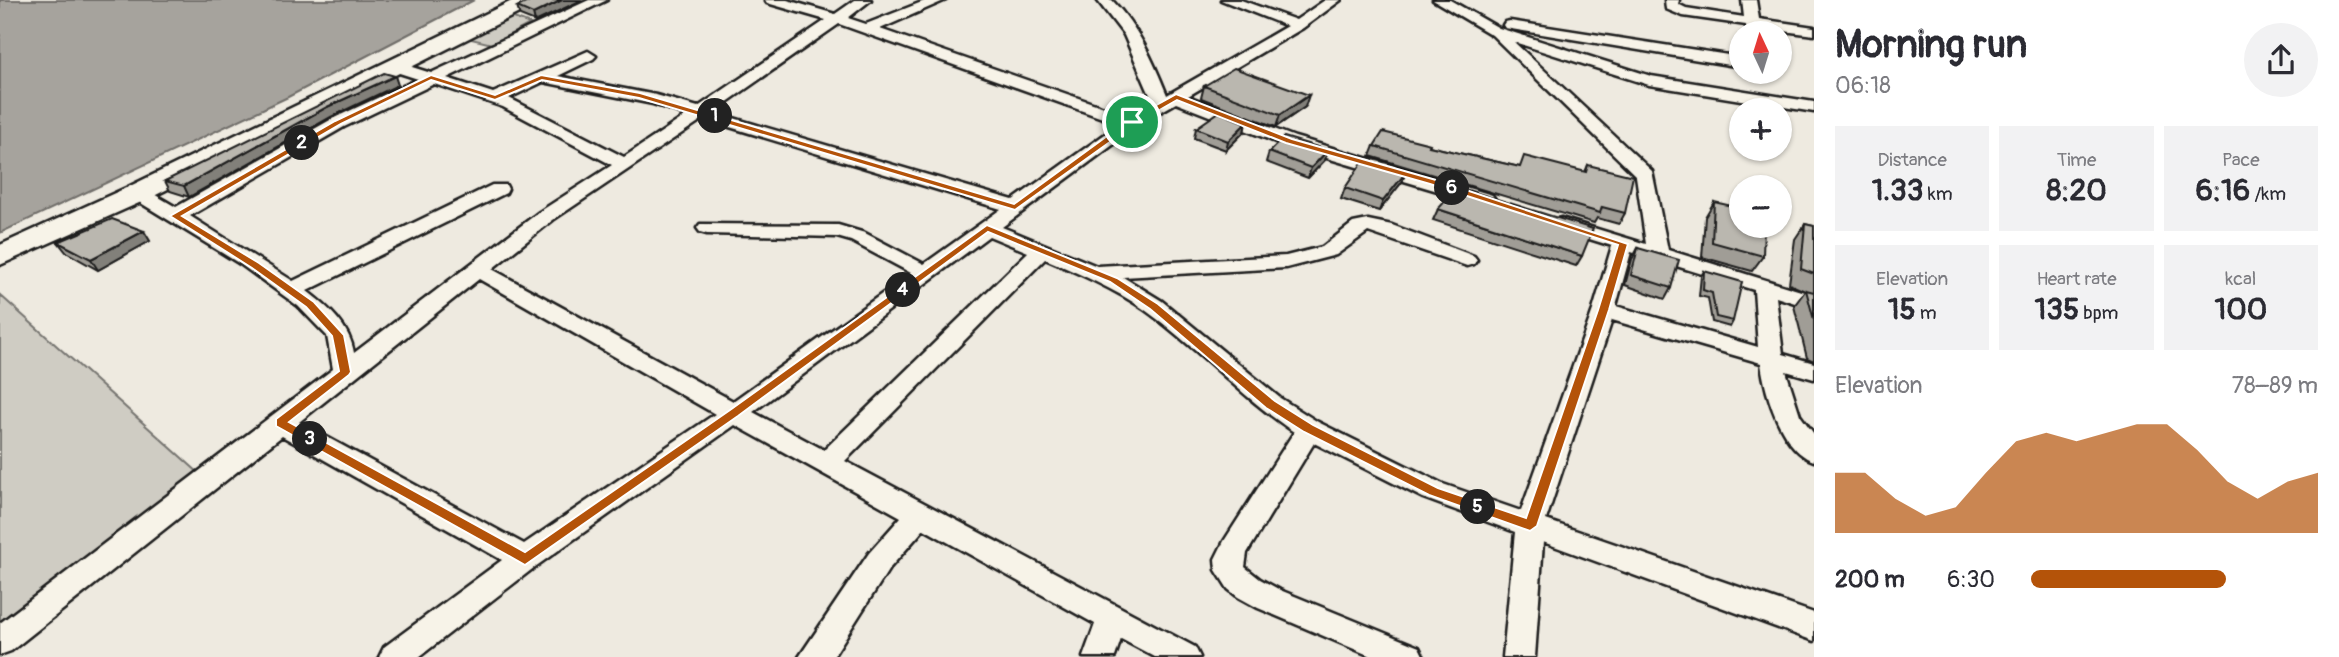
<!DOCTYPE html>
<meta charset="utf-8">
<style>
body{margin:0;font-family:Pangolin,sans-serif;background:#f2f2f3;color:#2b2b33;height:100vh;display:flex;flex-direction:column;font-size:26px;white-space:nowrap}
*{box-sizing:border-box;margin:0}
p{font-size:23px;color:#7c7c81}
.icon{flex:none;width:38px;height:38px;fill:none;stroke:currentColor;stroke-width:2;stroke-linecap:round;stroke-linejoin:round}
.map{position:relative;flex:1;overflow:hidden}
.details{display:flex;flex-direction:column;background:#fff;width:525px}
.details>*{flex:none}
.needle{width:46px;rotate:356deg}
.buttons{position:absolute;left:1729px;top:21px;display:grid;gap:14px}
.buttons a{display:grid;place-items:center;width:63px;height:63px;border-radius:50%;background:#fff;box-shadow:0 2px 5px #0004;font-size:35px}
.pin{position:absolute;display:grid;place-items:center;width:60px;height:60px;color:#fff;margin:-30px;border:4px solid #fff;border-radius:50%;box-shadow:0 2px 7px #0007}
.km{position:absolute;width:35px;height:35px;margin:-18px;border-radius:50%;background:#222;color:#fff;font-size:19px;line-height:35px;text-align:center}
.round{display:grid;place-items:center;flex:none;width:74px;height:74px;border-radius:37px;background:#f2f2f3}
.summary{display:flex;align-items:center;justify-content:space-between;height:119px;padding:0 21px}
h1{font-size:38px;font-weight:800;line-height:52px}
.stats{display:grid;grid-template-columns:repeat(3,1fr);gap:10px;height:119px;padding:7px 21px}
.stats div{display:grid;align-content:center;border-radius:0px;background:#f2f2f3;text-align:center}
.stats b{font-size:30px;font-weight:800}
.stats small{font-size:19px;font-weight:400}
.stats p{font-size:19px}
.chart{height:196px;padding:14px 21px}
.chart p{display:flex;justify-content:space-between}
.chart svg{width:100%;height:126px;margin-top:7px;fill:#b45309;opacity:.7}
ul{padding:0 21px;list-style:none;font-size:23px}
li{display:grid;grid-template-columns:112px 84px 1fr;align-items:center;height:52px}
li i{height:18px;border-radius:9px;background:#b45309}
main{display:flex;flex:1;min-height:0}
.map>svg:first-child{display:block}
</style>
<main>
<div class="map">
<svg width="1814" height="657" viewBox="0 0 1814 657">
<rect width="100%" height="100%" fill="#eeeae0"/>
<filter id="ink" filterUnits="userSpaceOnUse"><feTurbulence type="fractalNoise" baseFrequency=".0143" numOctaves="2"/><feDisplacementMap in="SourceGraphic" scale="14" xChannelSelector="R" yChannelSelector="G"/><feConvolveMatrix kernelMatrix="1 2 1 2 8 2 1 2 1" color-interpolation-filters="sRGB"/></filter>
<g filter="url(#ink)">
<path fill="#cfccc3" stroke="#767470" stroke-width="2" d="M511,17l19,7 -38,20 -25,-6z
M0,295l200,179 -200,148z"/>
<path fill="#a6a39d" stroke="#6f6d69" stroke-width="2" d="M0,0h474l-186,97 -288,136z"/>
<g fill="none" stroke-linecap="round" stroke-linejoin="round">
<g stroke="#1c1c1c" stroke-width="5">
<path id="street" d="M589,0h18l-160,78 46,15 95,-42 8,5 -3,3 -35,17 98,19 42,12 128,-87 -59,-17 -2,-3h22l48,14 20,-14h16l-23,18 18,6 61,-24h19l-66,29 250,87 23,-14 -29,-67 -27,-35h15c26,27 41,60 55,95l120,-69 -66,-26h20l55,20 29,-20h16l-38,28 -115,68 107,41 197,58 3,4 -3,4h-14l-195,-58 -107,-42 -28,16 -146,108 95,39 189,-10 36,-9 31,-24 15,-3 24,5 82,31 3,4 -3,4 -7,2 -99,-34 -32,23 -50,13 -163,9 39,24 118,97 38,24 125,62 78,27 72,-201 19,-64 -58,-18 -3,-4 3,-4 7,-2 85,26 -10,-68 -144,-141 -59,-35h17l49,28 152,48 163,26v10l-165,-27 -135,-43 138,129 16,79 146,45v14l-38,-12 7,57 31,9v16l-28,-8 14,44 14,19v27c-32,-10 -49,-67 -53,-98l-149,-43 -66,200 268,93v28l-271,-99 -8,115h-32l12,-125 -92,-34 -109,-55 -67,110 -2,14 15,12 20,11 139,57 5,10h-51l-115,-49 -20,-11 -10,-8 -12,-19 -1,-11 9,-18 70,-109c-54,-36 -97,-85 -149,-122 -32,-22 -65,-36 -100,-51l-200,202 350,186 5,10h-45l-34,-18 -6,18h-32l12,-33 -171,-95 -35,40 -56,88h-34l70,-104 32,-36 -166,-92 -200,142 -116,90h-40l5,-10 118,-87 -220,-124 -271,215 -11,4v-32l333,-254 -6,-33 -29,-30 -58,-42 -109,-67 -3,-4 3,-4h14l31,18 156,-88 86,-40 -28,-9 -2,-3 2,-3 6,-2 35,11zM839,24l280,100 -106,76 -300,-88zM543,82l110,22 34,11 -63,42 -115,-59zM434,84l69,23 109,58 -73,47 -185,141c-4,-27 -26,-46 -47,-62l199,-98 2,-4 -2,-4h-14l-199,96 -103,-65 154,-89zM703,119l298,90 -77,55 -59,-31 -27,-8 -138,-1 -3,4 3,4 7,2 130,3 14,4 60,32 -178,128 -241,-132 61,-49zM989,236l39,16 -204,198 -71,-38zM1631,252l123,38 4,57 -142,-41zM479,279l236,135 -191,130 -225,-122z
M1665,0h14l-1,4 8,4 58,9 -2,-17h14l3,19 55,8v8l-54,-7 1,5h-14l-1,-8 -63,-9 -17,-7z
M1510,21l231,36v10l-236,-39 -2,-3 2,-3z"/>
</g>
<g stroke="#1c1c1c" stroke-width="5">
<path id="secondary" d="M514,0h26l-3,4 -389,195 -148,66v-20l128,-58z"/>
</g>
<use href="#street" fill="#f7f3e8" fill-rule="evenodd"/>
<use href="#secondary" fill="#f7f3e8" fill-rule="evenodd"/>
</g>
<path fill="#a09d96" stroke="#1c1c1c" stroke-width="2" d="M532,0l3,22 -15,-6 -3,-9z
M398,85l-67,32 -142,80 -19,-6 -5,-10z
M1204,86l101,21 -29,20 -75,-29z
M1246,123l-2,9 -18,18 -32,-12 2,-10z
M1374,146h55l90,21 66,5 3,-7 37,48 -6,11 -22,-6 -3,5 -224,-67z
M1269,152l56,8 -17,18 -42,-16z
M1402,182l-23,29 -38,-12 4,-11z
M1714,202l49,54 -11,15 -50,-14 3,-40z
M1438,209l144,47 -6,10 -143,-46z
M1805,224l9,2v135l-7,-3 -13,-52 11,-15 -16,-7 6,-45z
M150,241l-52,29 -32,-18 -8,-10z
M1638,248l33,40 -6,11 -40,-14 7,-26z
M1704,271l29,50 -3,6 -18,-5 -4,-24 -9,-2 2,-20z"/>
<path fill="#82807a" stroke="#1c1c1c" stroke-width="2" d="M562,0h20l-47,22 -2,-8z
M395,76l3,9 -67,32 -142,80 -5,-11 143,-79z
M1309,95l-4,12 -29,20 4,-12z
M1246,123l-2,9 -18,18 2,-9z
M1328,150l-3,10 -17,18 3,-10z
M1406,172l-4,10 -23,29 4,-10z
M144,231l6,10 -52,29 -7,-11z"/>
<path fill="#bab7af" stroke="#1c1c1c" stroke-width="2" d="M532,0h30l-29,14 -16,-7z
M1234,68l75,27 -29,20 -76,-29z
M384,73l11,3 -68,31 -143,79 -19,-5z
M1219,112l27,11 -18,18 -32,-13z
M1383,132l47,12 -1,2 91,21 4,-11 62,16 2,-7 45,11 -8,37 -23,-6 -2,6 -226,-67z
M1284,137l44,13 -17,18 -42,-16z
M1364,160l42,12 -23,29 -38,-13z
M1458,187l135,42 -11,27 -144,-47z
M1714,202l27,6v18h23l-1,30 -51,-14z
M112,219l32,12 -53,28 -33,-17z
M1805,224l9,2v48l-13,-5z
M1638,248l41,12 -8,28 -40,-13z
M1704,271l38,11 -9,39 -17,-4 -4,-24 -9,-3z
M1806,290l8,2v28z"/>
</g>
<path fill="#b45309" stroke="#fff" stroke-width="2" fill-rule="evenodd" d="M431,75l64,20 46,-20 99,18 374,111 115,-84 47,-26 116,45 144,41 192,64 -19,66 -72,216 -7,5 -101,-36 -125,-63 -38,-24 -116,-99 -40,-27 -122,-50 -250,184 -213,149 -249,-139v-7l63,-48 -7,-35 -26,-29 -54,-39 -82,-52 165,-95zM431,80l64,20 47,-20 97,18 376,112 120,-86 42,-24 109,43 144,41 188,61 -20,65 -72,208 -88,-30 -125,-63 -38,-24 -117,-97 -41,-26 -130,-53 -257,185 -205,142 -236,-130 60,-47 2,-3 -7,-37 -30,-33 -55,-39 -77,-47 159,-92z"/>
</svg>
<div class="buttons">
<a><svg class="needle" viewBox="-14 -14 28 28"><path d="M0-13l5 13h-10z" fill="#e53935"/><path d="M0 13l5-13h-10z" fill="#7c7c81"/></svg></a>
<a>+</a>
<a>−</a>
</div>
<div class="pin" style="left:1132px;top:122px;background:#1e9e55"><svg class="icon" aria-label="arrive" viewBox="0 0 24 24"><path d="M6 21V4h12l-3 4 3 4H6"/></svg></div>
<b class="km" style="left:715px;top:116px">1</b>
<b class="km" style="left:302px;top:143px">2</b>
<b class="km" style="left:310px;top:439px">3</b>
<b class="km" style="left:903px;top:290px">4</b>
<b class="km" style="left:1478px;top:507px">5</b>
<b class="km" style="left:1452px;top:188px">6</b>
</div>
<section class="details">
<div class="summary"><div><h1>Morning run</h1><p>06:18</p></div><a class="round"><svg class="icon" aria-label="share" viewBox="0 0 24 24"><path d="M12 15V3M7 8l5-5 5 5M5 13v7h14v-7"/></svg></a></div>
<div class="stats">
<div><p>Distance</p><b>1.33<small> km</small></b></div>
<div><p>Time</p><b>8:20</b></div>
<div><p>Pace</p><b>6:16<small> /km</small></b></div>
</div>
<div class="stats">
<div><p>Elevation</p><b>15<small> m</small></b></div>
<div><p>Heart rate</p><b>135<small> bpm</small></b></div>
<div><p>kcal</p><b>100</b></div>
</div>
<div class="chart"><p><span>Elevation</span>78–89 m</p>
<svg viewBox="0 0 160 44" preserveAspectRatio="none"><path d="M0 44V23L10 23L20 32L30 38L40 35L50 23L60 12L70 9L80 12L90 9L100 6L110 6L120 15L130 26L140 32L150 26L160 23V44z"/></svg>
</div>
<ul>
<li><b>200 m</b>6:30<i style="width:68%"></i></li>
</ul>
</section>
</main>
